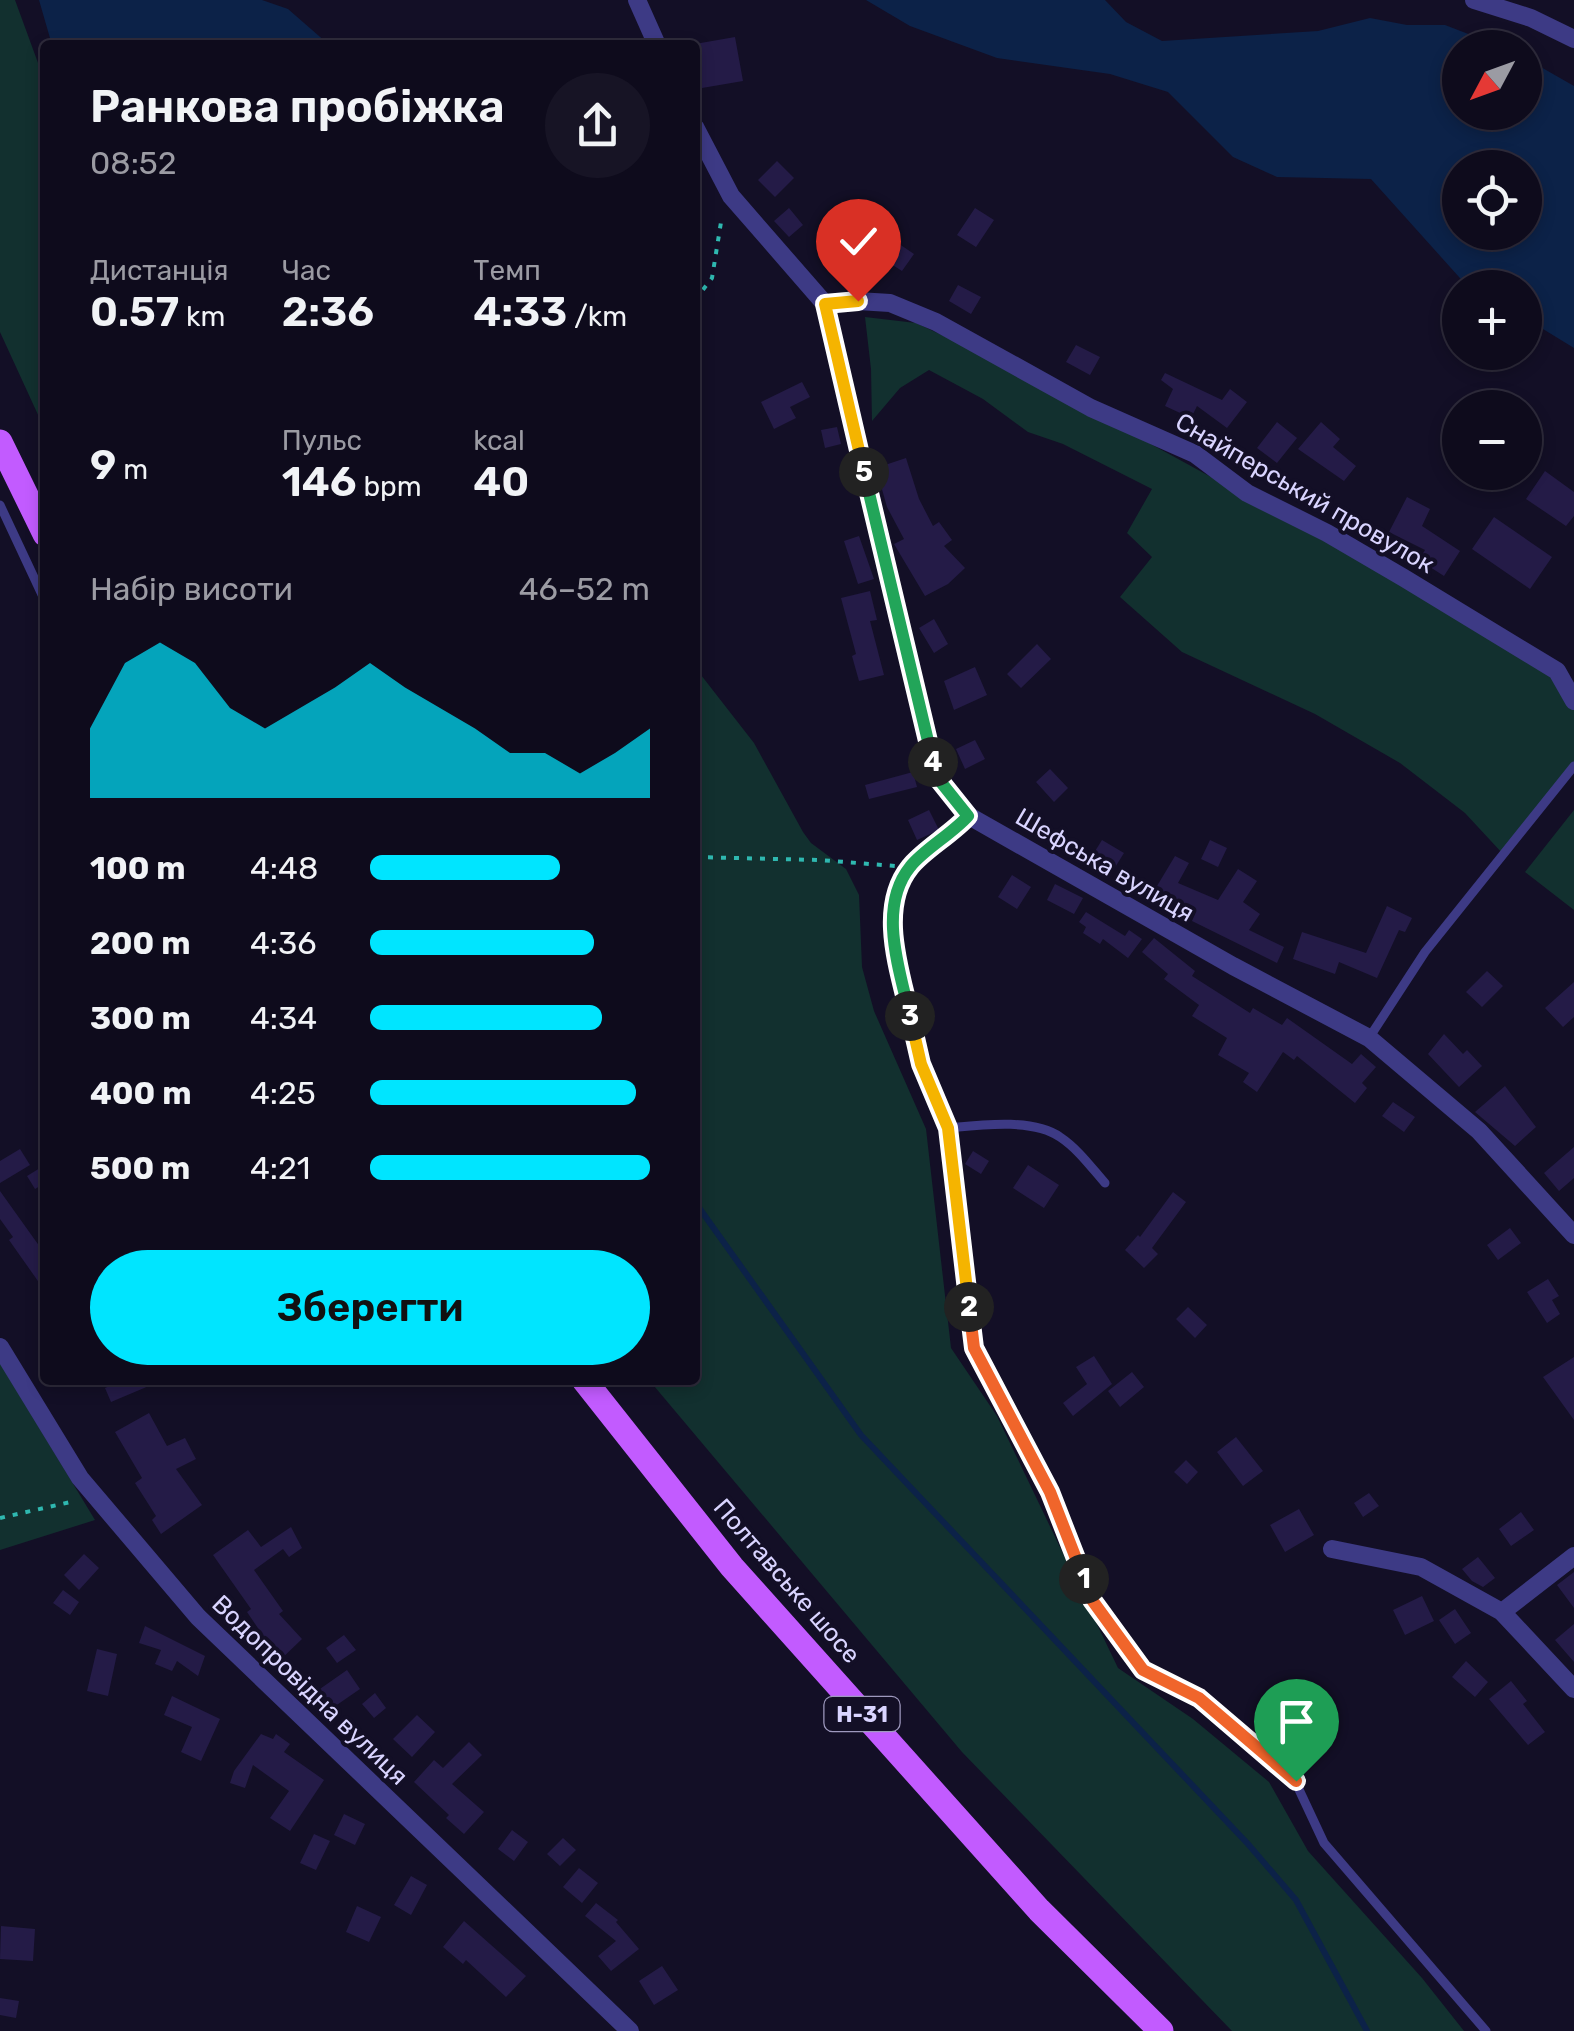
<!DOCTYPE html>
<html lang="uk">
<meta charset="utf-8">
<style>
body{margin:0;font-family:Rubik,sans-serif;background:#171425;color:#f1f3f6;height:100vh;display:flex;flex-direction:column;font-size:38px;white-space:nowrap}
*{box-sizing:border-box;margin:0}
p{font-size:32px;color:#9b9ba3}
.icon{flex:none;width:55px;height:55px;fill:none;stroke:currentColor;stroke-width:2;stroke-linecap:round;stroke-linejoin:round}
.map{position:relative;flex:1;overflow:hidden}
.side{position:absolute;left:40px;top:40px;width:660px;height:1345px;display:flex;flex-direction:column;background:#0e0b1c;border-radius:10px;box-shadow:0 5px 15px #0003,0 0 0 2px #2e2b3b}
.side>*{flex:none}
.needle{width:65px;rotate:229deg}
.tools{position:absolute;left:1442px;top:30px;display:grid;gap:20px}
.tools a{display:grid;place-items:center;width:100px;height:100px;border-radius:50%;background:#0e0b1c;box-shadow:0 5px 15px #0003,0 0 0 2px #2e2b3b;font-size:50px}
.pin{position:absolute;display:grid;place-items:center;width:85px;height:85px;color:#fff;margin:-102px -42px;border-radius:50% 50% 50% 0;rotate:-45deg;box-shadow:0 0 10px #0007}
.pin .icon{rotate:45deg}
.km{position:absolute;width:50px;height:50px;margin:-25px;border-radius:50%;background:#222;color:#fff;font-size:28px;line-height:50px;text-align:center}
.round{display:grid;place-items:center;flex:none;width:105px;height:105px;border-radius:52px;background:#171425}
.overview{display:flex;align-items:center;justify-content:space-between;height:170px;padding:0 50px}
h1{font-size:45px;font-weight:600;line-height:75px}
.metrics{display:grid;grid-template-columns:repeat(3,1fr);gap:15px;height:170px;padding:10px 50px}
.metrics div{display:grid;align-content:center}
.metrics b{font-size:42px;font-weight:600}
.metrics small{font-size:28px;font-weight:400}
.metrics p{font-size:28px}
.chart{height:280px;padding:20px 50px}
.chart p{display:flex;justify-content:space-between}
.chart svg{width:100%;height:180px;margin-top:10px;fill:#00e5ff;opacity:.7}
.button{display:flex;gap:20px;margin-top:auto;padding:20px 50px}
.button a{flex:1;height:115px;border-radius:60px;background:#00e5ff;color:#111;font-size:40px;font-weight:600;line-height:115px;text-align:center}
ul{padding:0 50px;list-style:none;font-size:32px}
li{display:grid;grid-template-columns:160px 120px 1fr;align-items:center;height:75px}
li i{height:25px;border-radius:12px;background:#00e5ff}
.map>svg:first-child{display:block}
</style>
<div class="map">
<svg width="1574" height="2031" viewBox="0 0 1574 2031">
<rect width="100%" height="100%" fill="#130f26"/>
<path fill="#12302f" d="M0,0h15l30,82v348l-45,-98z
M865,317l51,6 94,44 391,214 157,95 16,26v67l-71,85 -38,-41 -65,-50 -85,-49 -133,-62 -62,-55 32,-40 -25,-24 25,-44 -89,-45 -35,-12 -45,-33 -54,-29 -29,18 -28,33 -1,-52z
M695,662l6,13 53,68 49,89 8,11 35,26 13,26 3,72 12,44 52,118 25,219 46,68 121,252 75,51 76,63 39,69 114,127 42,53h-232l-270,-279 -313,-372h46z
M1574,810v100l-49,-38z
M0,1363l95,157 -95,30z"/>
<path fill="#0c2248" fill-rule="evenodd" d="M39,0h223l26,9 39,34 7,2h-282z
M866,0h239l21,22 36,19 156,-10 52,-13 37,7h38l57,22 -42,1v64h65v-54l49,28v262l-49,-30v-30l-57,-1 -97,-108 -94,-2 -44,-20 -65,-65 -58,-18 -113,-16 -87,-32zM1460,168h65v64h-65z"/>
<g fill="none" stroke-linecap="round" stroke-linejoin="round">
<path stroke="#0c2248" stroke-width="6" d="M695,1202l166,233 387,409 48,56 71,131"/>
</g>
<path fill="#241b47" d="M735,37l8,44 -41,7 -7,-44z
M777,161l17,17 -19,19 -17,-17z
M789,208l14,17 -14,12 -15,-16z
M975,208l19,12 -18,27 -19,-12z
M886,235l28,19 -12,17 -28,-18z
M958,285l23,12 -10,17 -22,-13z
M1076,345l24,12 -10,18 -24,-13z
M1165,373l57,27 8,-11 17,13 -20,26 -30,-22 -6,12 -26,-12 8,-17 -12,-9z
M802,382l8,15 -20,10 6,11 -22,11 -13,-27z
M1277,422l20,16 -20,25 -20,-15z
M1321,422l19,17 -7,8 23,19 -12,15 -46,-32z
M837,427l4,17 -16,4 -4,-18z
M906,458l13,41 14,27 6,-4 13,18 -8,6 21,22 -17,16 -23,12 -31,-52 10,-5 -17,-32 -11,-39z
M1545,471l29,21v24l-8,10 -40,-27z
M1407,497l23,12 -8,17 38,25 -16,25 -25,-16 6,-10 -36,-18z
M1494,517l58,40 -22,32 -58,-40z
M859,536l15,43 -16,5 -14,-43z
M870,591l7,29 -7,1 14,54 -25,6 -7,-25 4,-2 -15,-56z
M934,619l14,25 -14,9 -15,-25z
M1037,644l14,15 -30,29 -14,-14z
M975,667l12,28 -33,15 -10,-29z
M975,740l10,19 -20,10 -9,-20z
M1050,769l18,19 -14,14 -18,-20z
M913,772l4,15 -48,12 -4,-14z
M929,810l10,20 -22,10 -9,-20z
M1102,840l22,13 -10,16 -22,-13z
M1210,840l17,8 -9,19 -17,-8z
M1175,856l14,7 -11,20 40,17 20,-31 19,12 -14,21 17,12 -11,16 35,17 -7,16 -85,-42 3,-7 -41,-23z
M1012,875l19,12 -14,22 -19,-12z
M1055,884l28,14 -9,16 -27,-14z
M1387,906l25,12 -7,14 -6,-2 -22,48 -38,-16 -4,12 -42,-15 9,-27 64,21z
M1086,912l39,24 4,-6 13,9 -14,19 -25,-19 -3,5 -17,-11 3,-6 -7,-5z
M1154,938l41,33 -3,5 58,37 3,-5 29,17 5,-7 65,46 9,-10 15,13 -14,16 5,5 -12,15 -58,-47 -3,4 -11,-8 -26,40 -14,-10 6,-9 -31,-18 9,-17 -35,-22 7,-11 -35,-26 4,-5 -26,-22z
M1487,971l16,15 -21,21 -16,-15z
M1574,982v35l-11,10 -18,-19z
M1444,1034l19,20 4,-4 15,16 -23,21 -31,-33z
M1505,1086l31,41 -21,19 -40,-34z
M1393,1102l22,15 -11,15 -22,-16z
M1574,1147v31l-15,13 -15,-18z
M20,1149l10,16 -30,18v-22z
M973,1151l16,10 -8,13 -16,-10z
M45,1165v18l-10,6 -8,-13z
M1028,1165l31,20 -15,23 -31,-20z
M0,1191l45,63v37l-36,-51 4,-3 -13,-18z
M1173,1192l13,10 -34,46 6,6 -14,14 -19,-18 13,-15 2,2z
M1510,1228l11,15 -23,17 -11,-15z
M1548,1279l11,17 -7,4 8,14 -13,9 -20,-31z
M1188,1307l19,18 -12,13 -19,-19z
M1094,1356l18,28 -39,32 -10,-13 24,-19 -11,-17z
M1574,1357v63l-31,-43z
M1132,1372l12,15 -24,20 -12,-16z
M124,1380h39l-52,22 -6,-14z
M149,1413l18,33 18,-8 11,21 -20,10 26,36 -41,29 -9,-14 4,-4 -21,-33 7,-5 -27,-46z
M1236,1437l27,34 -20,15 -26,-34z
M1186,1460l12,12 -11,12 -13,-12z
M1369,1493l10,13 -16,11 -9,-14z
M1299,1509l15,26 -29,17 -15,-27z
M1521,1512l13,18 -23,16 -12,-17z
M291,1527l11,21 -13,9 -6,-8 -29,21 29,41 -4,3 23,25 -25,24 -19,-20 6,-6 -17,-25 4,-3 -38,-54 35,-25 13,17z
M84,1554l15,14 -20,22 -15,-15z
M1478,1557l17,21 -12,9 -11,-6 -10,-12z
M1574,1572v36l-17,-23z
M63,1590l16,12 -9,13 -17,-12z
M1422,1596l12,25 -29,14 -12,-25z
M1455,1609l16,24 -16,11 -16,-24z
M1574,1624v38l-19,-22z
M145,1626l60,30 -7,20 -21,-15 -5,10 -17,-7 6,-14 -22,-7z
M344,1635l12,15 -19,13 -11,-15z
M97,1649l20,5 -9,42 -21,-5z
M1466,1661l22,21 -13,15 -23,-20z
M347,1670l13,19 -29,20 -14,-18z
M1511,1681l16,20 -4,3 22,28 -17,13 -39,-46z
M375,1693l11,15 -12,10 -12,-14z
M172,1696l48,23 -19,42 -20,-9 11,-25 -28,-12z
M417,1715l18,17 -23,25 -19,-18z
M261,1734l12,5 3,-5 14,10 -6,8 40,28 -34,51 -20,-13 19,-27 -36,-26 -8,23 -15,-5 4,-12z
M469,1742l13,13 -30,29 32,28 -20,22 -18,-16 3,-3 -35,-33 20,-22 9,8z
M344,1814l21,10 -10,21 -21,-10z
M512,1830l16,12 -14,19 -16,-12z
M314,1834l16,7 -14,29 -16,-7z
M563,1838l13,12 -16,16 -13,-12z
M579,1868l19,15 -16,20 -19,-16z
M411,1876l16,9 -16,30 -17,-10z
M596,1903l22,17 -2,2 23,27 -28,22 -13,-15 18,-15 -31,-25z
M357,1906l24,11 -12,25 -23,-10z
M464,1921l62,55 -20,21 -40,-37 -3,4 -20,-17z
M1,1926l34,3 -2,32 -33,-2z
M662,1966l16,24 -24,15 -15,-24z
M0,1998l19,3 -3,17 -16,-3z"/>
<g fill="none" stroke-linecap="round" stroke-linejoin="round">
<path stroke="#2fb8b0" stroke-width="4" stroke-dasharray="5 8" stroke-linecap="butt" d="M695,300l17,-22 10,-62
M695,857l124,3 77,6
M0,1518l75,-17"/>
<path stroke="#3d3a85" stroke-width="9" d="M0,505l45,96
M969,816l-18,19 -41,31 -15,30 -2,35 28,133 27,64 26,220 76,144 42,108 51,70 56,29 96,82 29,62 162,188
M1369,1038l56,-86 149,-186
M948,1128c32,-3 85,-10 112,9 18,12 31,30 45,46"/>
<path stroke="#3d3a85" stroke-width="18" d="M637,0l20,45
M1474,0l57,18 43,21
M695,127l36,69 94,108 111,472 33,40 264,150 136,72 110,93 95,104
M825,304l33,-3 32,2 46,19 155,86 104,46 52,39 80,40 77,45 153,93 17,30
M0,1347l80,131 118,139 432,414
M1332,1549l89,18 81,45 72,77
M1502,1612l72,-56"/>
<path stroke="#c25bff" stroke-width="25" d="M0,442l45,92
M584,1380l148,187 307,343 122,121"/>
</g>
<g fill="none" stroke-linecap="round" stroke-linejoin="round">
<g stroke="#fff" stroke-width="20">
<path id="split-1" d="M1084,1579l8,21 51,70 56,28 97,83"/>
</g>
<g stroke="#fff" stroke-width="20">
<path id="split-2" d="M969,1307l5,41 76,144 34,87"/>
</g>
<g stroke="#fff" stroke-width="20">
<path id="split-3" d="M910,1016l11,48 27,64 21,179"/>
</g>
<g stroke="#fff" stroke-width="20">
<path id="split-4" d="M910,1016c-10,-45 -33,-108 0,-149 13,-17 42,-33 58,-51l-32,-40 -3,-14"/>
</g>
<g stroke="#fff" stroke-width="20">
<path id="split-5" d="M864,472l69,290"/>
</g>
<g stroke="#fff" stroke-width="20">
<path id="split-6" d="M858,301l-33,3 39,168"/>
</g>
<use href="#split-1" stroke="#f0652b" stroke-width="12"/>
<use href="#split-2" stroke="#f0652b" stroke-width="12"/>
<use href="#split-3" stroke="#f5b400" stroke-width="12"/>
<use href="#split-4" stroke="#22a559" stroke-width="12"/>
<use href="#split-5" stroke="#22a559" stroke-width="12"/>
<use href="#split-6" stroke="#f5b400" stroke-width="12"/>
</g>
<g text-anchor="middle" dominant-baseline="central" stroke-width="8" stroke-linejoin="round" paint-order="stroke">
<rect fill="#130f26" stroke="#9e99be" stroke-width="2.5" x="824.5" y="1697" width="75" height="34" rx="8"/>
<g font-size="22" font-weight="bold" fill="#d9d4ff">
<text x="862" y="1714">Н-31</text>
</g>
<g font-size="25" fill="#d9d4ff" stroke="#130f26">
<text transform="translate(1305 493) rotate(30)">Снайперський провулок</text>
<text transform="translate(1105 865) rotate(30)">Шефська вулиця</text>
<text transform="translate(787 1581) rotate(49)">Полтавське шосе</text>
<text transform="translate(310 1690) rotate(44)">Водопровідна вулиця</text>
</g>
</g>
</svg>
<div class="tools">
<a><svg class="needle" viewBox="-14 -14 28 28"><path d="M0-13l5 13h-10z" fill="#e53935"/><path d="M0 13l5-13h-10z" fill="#9b9ba3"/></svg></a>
<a><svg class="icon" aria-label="locate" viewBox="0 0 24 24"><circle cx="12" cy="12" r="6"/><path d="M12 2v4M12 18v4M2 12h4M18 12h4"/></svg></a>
<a>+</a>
<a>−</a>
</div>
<div class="pin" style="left:1296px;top:1781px;background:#1e9e55"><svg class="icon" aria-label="arrive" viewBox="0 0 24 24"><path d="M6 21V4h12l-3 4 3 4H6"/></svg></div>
<div class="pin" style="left:858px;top:301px;background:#d93025"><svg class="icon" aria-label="check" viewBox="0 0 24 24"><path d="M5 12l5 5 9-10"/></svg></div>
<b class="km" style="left:1084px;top:1579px">1</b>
<b class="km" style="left:969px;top:1307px">2</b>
<b class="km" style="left:910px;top:1016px">3</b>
<b class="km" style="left:933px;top:762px">4</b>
<b class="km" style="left:864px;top:472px">5</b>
<section class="side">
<div class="overview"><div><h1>Ранкова пробіжка</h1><p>08:52</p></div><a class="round"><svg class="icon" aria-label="share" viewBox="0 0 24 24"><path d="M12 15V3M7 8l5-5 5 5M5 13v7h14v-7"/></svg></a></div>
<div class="metrics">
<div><p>Дистанція</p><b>0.57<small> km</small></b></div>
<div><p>Час</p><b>2:36</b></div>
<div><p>Темп</p><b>4:33<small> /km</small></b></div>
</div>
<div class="metrics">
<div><b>9<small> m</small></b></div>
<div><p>Пульс</p><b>146<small> bpm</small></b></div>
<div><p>kcal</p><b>40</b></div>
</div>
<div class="chart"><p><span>Набір висоти</span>46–52 m</p>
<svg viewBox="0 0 160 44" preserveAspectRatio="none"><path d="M0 44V27L10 11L20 6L30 11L40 22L50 27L60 22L70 17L80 11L90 17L100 22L110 27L120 33L130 33L140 38L150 33L160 27V44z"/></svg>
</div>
<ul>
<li><b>100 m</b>4:48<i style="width:68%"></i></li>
<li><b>200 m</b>4:36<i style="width:80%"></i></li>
<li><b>300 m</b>4:34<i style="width:83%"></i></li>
<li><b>400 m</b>4:25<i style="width:95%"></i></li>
<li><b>500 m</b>4:21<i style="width:100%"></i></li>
</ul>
<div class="button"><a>Зберегти</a></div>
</section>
</div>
